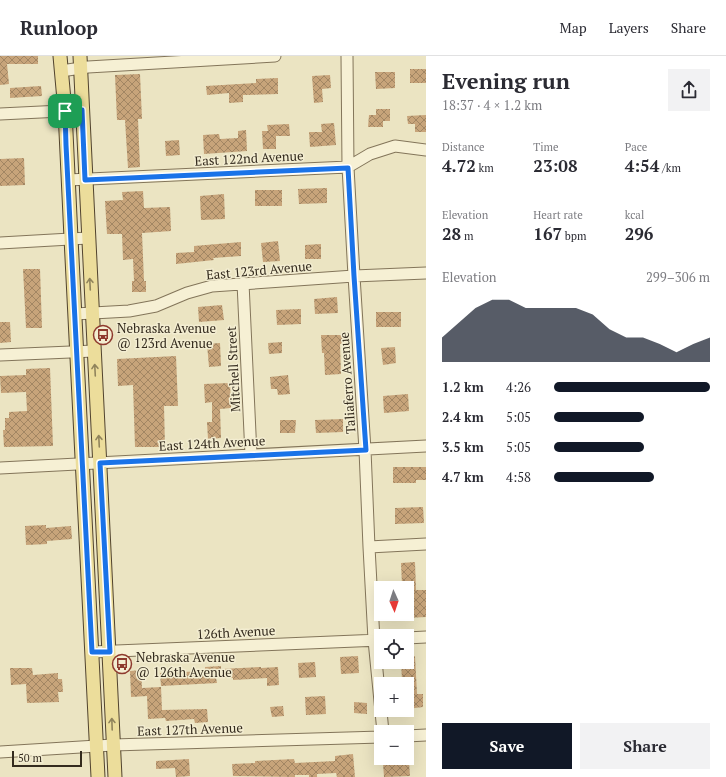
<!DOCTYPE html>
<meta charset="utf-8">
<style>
body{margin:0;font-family:"PT Serif",serif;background:#f2f2f3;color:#2b2b33;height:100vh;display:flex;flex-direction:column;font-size:15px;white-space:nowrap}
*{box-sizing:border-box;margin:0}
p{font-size:13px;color:#7c7c81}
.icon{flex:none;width:22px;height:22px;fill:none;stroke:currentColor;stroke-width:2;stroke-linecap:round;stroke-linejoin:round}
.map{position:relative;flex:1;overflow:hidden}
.drawer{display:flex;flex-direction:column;background:#fff;width:300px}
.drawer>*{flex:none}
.needle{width:26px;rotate:177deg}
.controls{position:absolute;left:374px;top:525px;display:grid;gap:8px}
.controls a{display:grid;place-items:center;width:40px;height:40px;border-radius:0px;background:#fff;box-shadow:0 4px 16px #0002;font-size:20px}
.scale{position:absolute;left:12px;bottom:10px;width:70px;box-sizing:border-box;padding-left:4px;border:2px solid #342b1e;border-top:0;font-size:11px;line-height:14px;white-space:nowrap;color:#342b1e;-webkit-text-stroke:3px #f3edd1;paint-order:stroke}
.pin{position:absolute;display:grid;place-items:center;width:34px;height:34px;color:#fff;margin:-17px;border-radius:8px;box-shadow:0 2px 6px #0006}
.round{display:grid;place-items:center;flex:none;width:42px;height:42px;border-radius:0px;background:#f2f2f3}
.headline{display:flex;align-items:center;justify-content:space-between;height:68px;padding:0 16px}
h1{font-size:22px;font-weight:700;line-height:30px}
.stats{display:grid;grid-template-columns:repeat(3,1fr);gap:6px;height:68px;padding:4px 16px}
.stats div{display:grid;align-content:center}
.stats b{font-size:17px;font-weight:700}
.stats small{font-size:11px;font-weight:400}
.stats p{font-size:11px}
.chart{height:112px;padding:8px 16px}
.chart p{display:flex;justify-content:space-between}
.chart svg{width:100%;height:72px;margin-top:4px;fill:#111827;opacity:.7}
.action{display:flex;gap:8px;margin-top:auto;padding:8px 16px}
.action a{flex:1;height:46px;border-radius:0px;background:#111827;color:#fff;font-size:16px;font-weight:700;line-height:46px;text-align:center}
.action a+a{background:#f2f2f3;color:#2b2b33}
ul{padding:0 16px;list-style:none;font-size:13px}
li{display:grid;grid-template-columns:64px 48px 1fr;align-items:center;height:30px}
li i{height:10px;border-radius:5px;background:#111827}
header{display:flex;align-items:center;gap:24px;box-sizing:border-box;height:56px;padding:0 20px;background:#fff;border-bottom:1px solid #e1e1e2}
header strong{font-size:19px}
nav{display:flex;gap:22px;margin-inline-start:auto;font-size:14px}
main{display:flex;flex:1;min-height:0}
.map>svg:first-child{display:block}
</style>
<header>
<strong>Runloop</strong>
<nav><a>Map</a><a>Layers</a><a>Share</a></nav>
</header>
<main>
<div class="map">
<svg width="426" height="721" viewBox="0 0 426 721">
<defs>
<pattern id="building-cross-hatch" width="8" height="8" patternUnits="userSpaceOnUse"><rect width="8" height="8" fill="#c7a47a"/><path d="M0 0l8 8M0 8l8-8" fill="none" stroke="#a28663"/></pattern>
</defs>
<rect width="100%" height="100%" fill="#ebe4c2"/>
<path fill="url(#building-cross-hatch)" d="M0,0h38v8h-31l2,20 -9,1z
M410,13h16v14h-16z
M375,16h20v16l-19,1z
M140,18l2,45h-4l2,48 -12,1 -3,-48h-8l-2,-45z
M330,19l1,13 -9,1 1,13 -9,1 -2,-27z
M278,22v16l-35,1v7l-14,1v-10l-22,2 -1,-9 50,-3v-4z
M41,30l1,10 -32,2v-10z
M376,53h14v12h-7v6h-15l1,-12h7z
M426,59v17h-11v-8h-7l-1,-8z
M334,67l2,22 -26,2 -1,-15h13l-1,-8z
M289,68l1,12h-14v13h-13l-1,-18h6l-1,-6z
M246,74l1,21 -43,3 -1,-19 16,-1 1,5 18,-1v-7z
M179,84l1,15 -14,1 -1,-15z
M24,102l1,27 -25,1v-27z
M327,132v15l-28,1 -1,-15z
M255,134h27v16h-27z
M143,135l1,17 26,-1 1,24 -29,2 2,48h2v11h-14v-11h2l-1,-22 -10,1 -1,-26h-15l-2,-33 18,-1 -1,-8z
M224,138l1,25 -24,1 -1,-24z
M278,185l2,20 -17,1 -2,-19z
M241,186v14l-28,2 1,2 -38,4v-11l18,-1v-6z
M321,188v15h-16v-14z
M23,213h17l2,59h-16z
M337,241l1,16 -23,1 -1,-15z
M222,249l2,15 -25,2 -1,-15z
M301,253v15l-24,1 -1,-15z
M376,256h25v15h-25z
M0,266h10l1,20 -11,1z
M321,279h25v9h-6l1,30 -16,1 -1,-22h-2z
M282,286v11l-13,1 -1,-11z
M220,287l1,23 -12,1 -2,-23z
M395,291l1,16 -13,2 -2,-17z
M176,300l2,50h-14l1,41h-30l-2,-62 -15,1 -1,-27z
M50,312l3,78 -49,1 -1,-17h2v-12h4v-6l18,-1 -1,-19 -25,1 -1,-17 26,-1v-6z
M288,319l2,19 -12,1 -1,-6h-6l-1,-12z
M230,327l1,25 -11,1 1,29 -13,1 -1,-17h5v-20l-7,1 -1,-19z
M408,338l1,17 -25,2 -1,-17z
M343,363v13l-27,1 -1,-13z
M280,364h16l-1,13h-15z
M393,411h33v13h-10v3h-23z
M423,451l1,16 -29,1v-16z
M46,469v3l25,-2 1,13 -25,2v3l-21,1 -1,-19z
M415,506l1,28h10v27l-19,1v-33h-5l-1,-22z
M358,600l1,17 -18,1 -1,-17z
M415,600l2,38h6v13l-16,2v-30l-5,1 -1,-18h6v-5z
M315,606l1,15 -17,1 -1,-15z
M221,610v3l40,-2v1l17,-1 1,18 -12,1v-8l-34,2v-2h-17l1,5 -56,3 -1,-13 45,-2v-4z
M10,612h22l1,7 25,-2v6h4l1,13h-5l1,10 -32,1 -1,-19 -15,1z
M141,614l1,18 19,-1 1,23 45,-1 1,13 -13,1 -1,-4 -28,2 -1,-3 -17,1 -1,-23 -16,1 -1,-26z
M325,640l1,18 -20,1 -1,-18z
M354,646l13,1v11l-13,-1z
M283,650l1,10 -12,1 -2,-10z
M353,698l2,23h-18l-1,-4 -19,1v3h-8v-2h-14v2l-62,-1 -1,-12 23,-1v-2l39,-2 1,4 40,-2v-5z
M189,703l1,17 -14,1 -1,-9 -19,1v-8z
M409,705l1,15 -26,1 -1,-14z"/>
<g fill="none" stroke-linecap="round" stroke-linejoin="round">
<g stroke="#83755a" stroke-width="13">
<path id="minor" d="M347,0l1,111 6,109 11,174 4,97 5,93 9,92
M61,15l27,-4 187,-11
M0,58l82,-4
M68,124l280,-13 22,-13 25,-8 31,4
M0,187l88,-5
M243,227l8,172
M75,258l54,-3 27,-5 31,-13 25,-7 142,-10 72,-3
M0,299l94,-4
M0,412l426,-22
M369,491l57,-3
M407,582l19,-1
M92,596l288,-12
M407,680l19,-1
M0,696l113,-7 268,-8"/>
</g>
<g stroke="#51432e" stroke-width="15">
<path id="major" d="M60,0l5,55 6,127 27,539
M80,0l35,721"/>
</g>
<use href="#minor" stroke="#f6f0d4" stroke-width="11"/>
<use href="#major" stroke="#ecdd9b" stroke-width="13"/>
</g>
<defs><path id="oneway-shaft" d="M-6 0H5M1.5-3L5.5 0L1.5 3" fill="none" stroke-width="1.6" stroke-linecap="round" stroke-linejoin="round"/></defs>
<g stroke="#90845c">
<use href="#oneway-shaft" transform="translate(90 228) rotate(-93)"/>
<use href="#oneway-shaft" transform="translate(95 314) rotate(-93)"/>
<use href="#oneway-shaft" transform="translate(99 385) rotate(-93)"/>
<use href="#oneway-shaft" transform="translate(112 668) rotate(-92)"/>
</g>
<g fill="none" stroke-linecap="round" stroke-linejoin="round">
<g stroke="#fff" stroke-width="8">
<path id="route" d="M82,54l3,70 263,-12 6,108 12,174 -266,13 10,189h-18l-26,-507 -1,-34z"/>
</g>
<use href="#route" stroke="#1a73e8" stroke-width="5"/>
</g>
<defs>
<g id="bus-ring" transform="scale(1)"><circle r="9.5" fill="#f3edd1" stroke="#8e3a2e" stroke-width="1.5"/><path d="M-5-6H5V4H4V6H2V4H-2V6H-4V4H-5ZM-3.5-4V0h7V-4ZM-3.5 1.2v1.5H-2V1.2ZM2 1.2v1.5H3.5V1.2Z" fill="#8e3a2e"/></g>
</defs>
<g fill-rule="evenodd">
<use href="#bus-ring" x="103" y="279"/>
<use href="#bus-ring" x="122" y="608"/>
</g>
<g text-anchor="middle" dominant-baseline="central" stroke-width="3" stroke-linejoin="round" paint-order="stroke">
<g font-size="13" fill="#342b1e" stroke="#f3edd1">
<text transform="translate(249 102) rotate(-3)">East 122nd Avenue</text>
<text transform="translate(259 214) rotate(-5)">East 123rd Avenue</text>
<text transform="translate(233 313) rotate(-93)">Mitchell Street</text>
<text transform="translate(347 327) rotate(-94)">Taliaferro Avenue</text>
<text transform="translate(212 387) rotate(-3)">East 124th Avenue</text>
<text transform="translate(236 576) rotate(-3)">126th Avenue</text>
<text transform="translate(190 673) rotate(-2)">East 127th Avenue</text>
</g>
<g font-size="13" fill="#342b1e" stroke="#f3edd1" text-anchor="start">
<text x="117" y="272">Nebraska Avenue<tspan x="117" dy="15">@ 123rd Avenue</tspan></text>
<text x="136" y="601">Nebraska Avenue<tspan x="136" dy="15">@ 126th Avenue</tspan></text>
</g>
</g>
</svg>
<div class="controls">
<a><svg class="needle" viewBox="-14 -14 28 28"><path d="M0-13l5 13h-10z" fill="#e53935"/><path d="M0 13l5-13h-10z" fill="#7c7c81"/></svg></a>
<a><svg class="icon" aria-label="locate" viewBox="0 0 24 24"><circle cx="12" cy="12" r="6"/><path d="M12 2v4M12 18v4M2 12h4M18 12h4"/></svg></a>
<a>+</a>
<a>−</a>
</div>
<div class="scale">50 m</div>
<div class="pin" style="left:65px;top:55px;background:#1e9e55"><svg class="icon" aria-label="arrive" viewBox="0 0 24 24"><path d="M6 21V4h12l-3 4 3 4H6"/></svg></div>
</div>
<section class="drawer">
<div class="headline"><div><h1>Evening run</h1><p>18:37 · 4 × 1.2 km</p></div><a class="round"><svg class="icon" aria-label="share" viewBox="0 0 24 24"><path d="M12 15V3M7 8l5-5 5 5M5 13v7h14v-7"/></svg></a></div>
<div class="stats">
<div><p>Distance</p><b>4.72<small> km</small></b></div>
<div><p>Time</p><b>23:08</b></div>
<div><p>Pace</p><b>4:54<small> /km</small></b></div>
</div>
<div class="stats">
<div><p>Elevation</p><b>28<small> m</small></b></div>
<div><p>Heart rate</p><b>167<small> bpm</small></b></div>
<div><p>kcal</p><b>296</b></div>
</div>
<div class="chart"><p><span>Elevation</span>299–306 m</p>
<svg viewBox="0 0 160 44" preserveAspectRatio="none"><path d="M0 44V29L10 20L20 11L30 6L40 6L50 11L60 11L70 11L80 11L90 15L100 24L110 29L120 29L130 33L140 38L150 33L160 29V44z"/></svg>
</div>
<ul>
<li><b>1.2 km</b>4:26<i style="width:100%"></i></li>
<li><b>2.4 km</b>5:05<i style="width:58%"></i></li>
<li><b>3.5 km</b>5:05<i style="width:58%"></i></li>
<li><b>4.7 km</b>4:58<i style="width:64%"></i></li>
</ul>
<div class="action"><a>Save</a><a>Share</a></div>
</section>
</main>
